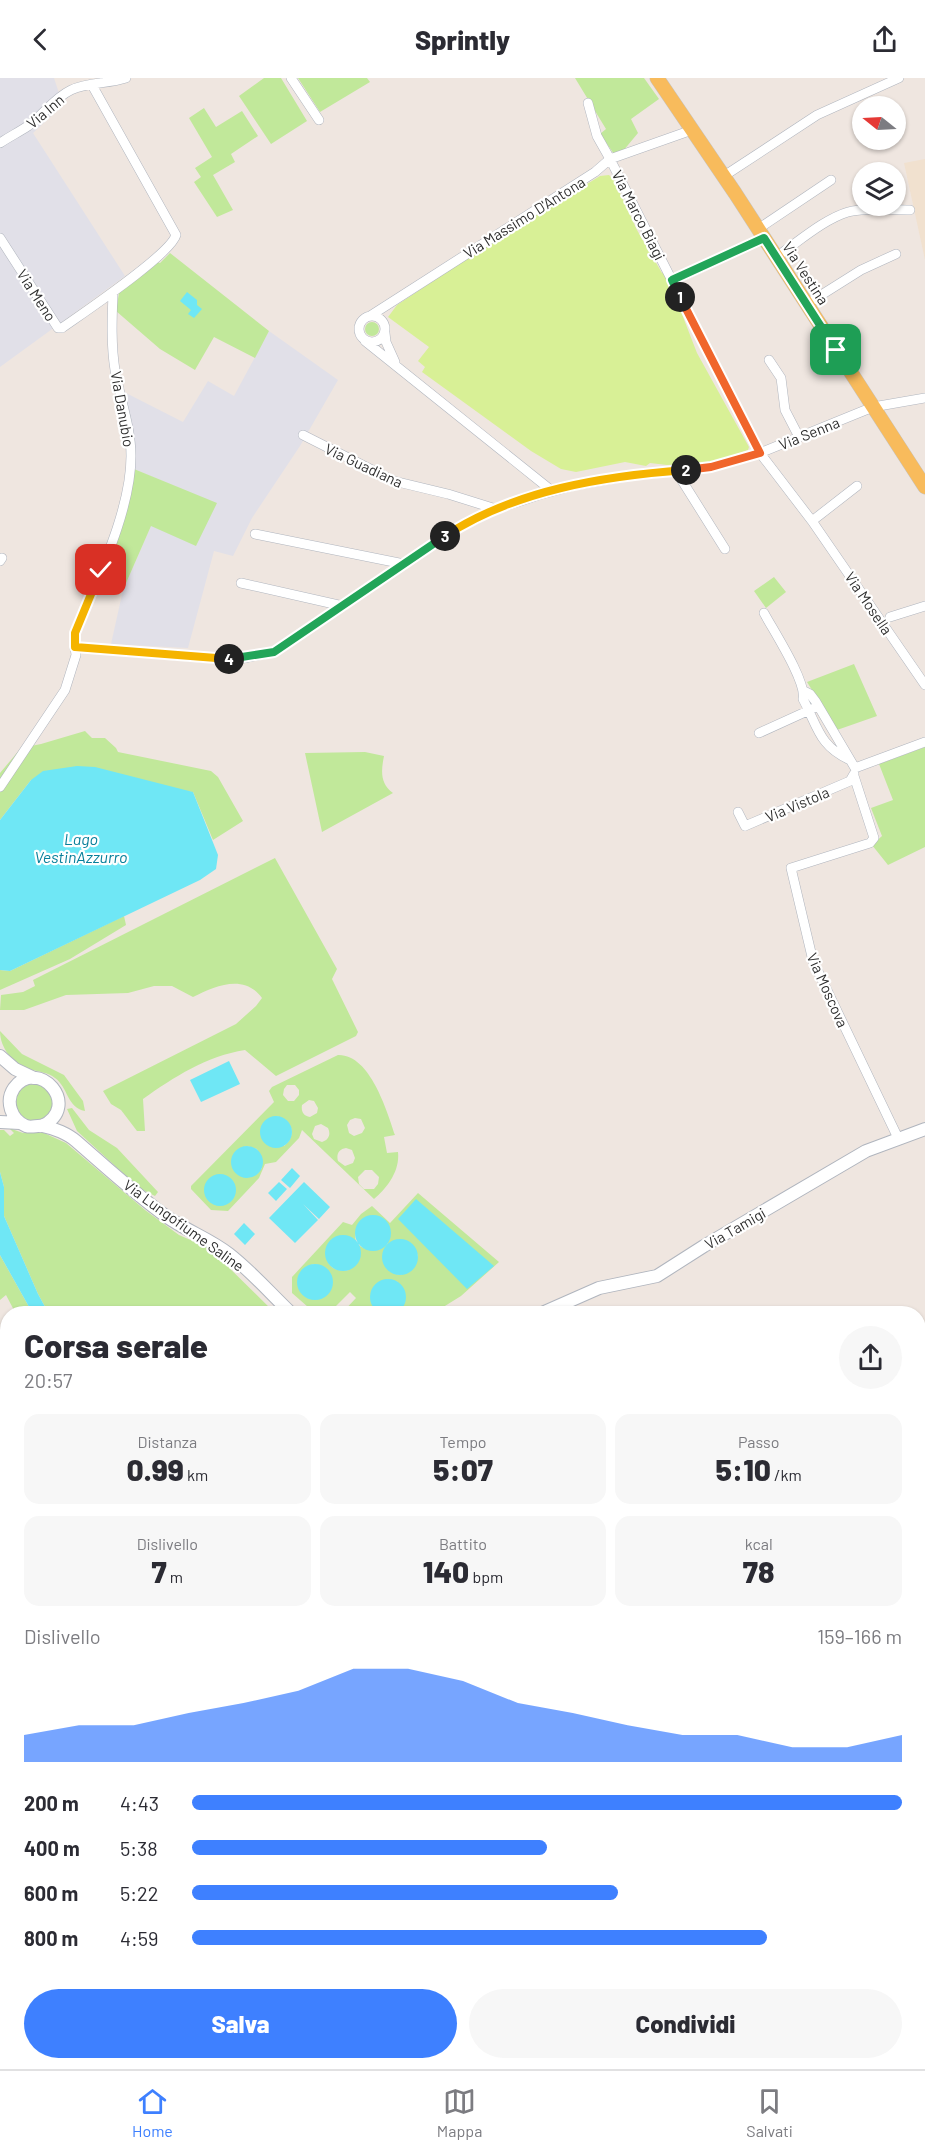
<!DOCTYPE html>
<html lang="it">
<meta charset="utf-8">
<style>
body{margin:0;font-family:Barlow,sans-serif;background:#f7f7f7;color:#2b2b33;height:100vh;display:flex;flex-direction:column;font-size:22px;white-space:nowrap}
*{box-sizing:border-box;margin:0}
p{font-size:20px;color:#7c7c81}
.icon{flex:none;width:33px;height:33px;fill:none;stroke:currentColor;stroke-width:2;stroke-linecap:round;stroke-linejoin:round}
.map{position:relative;flex:1;overflow:hidden}
.details{position:absolute;left:0px;top:1228px;width:926px;height:764px;display:flex;flex-direction:column;background:#fff;border-radius:24px 24px 0 0;box-shadow:0 2px 4px #0004}
.details>*{flex:none}
.needle{width:39px;rotate:288deg}
.fabs{position:absolute;left:852px;top:18px;display:grid;gap:12px}
.fabs a{display:grid;place-items:center;width:54px;height:54px;border-radius:50%;background:#fff;box-shadow:0 2px 4px #0004;font-size:30px}
.pin{position:absolute;display:grid;place-items:center;width:51px;height:51px;color:#fff;margin:-26px;border-radius:12px;box-shadow:0 3px 9px #0006}
.km{position:absolute;width:30px;height:30px;margin:-15px;border-radius:50%;background:#222;color:#fff;font-size:16px;line-height:30px;text-align:center}
.round{display:grid;place-items:center;flex:none;width:63px;height:63px;border-radius:32px;background:#f7f7f7}
.summary{display:flex;align-items:center;justify-content:space-between;height:102px;padding:0 24px}
h1{font-size:33px;font-weight:800;line-height:45px}
.metrics{display:grid;grid-template-columns:repeat(3,1fr);gap:9px;height:102px;padding:6px 24px}
.metrics div{display:grid;align-content:center;border-radius:15px;background:#f7f7f7;text-align:center}
.metrics b{font-size:30px;font-weight:800}
.metrics small{font-size:16px;font-weight:400}
.metrics p{font-size:16px}
.chart{height:168px;padding:12px 24px}
.chart p{display:flex;justify-content:space-between}
.chart svg{width:100%;height:108px;margin-top:6px;fill:#3e80ff;opacity:.7}
.button{display:flex;gap:12px;margin-top:auto;padding:12px 24px}
.button a{flex:1;height:69px;border-radius:36px;background:#3e80ff;color:#fff;font-size:24px;font-weight:800;line-height:69px;text-align:center}
.button a+a{background:#f7f7f7;color:#2b2b33}
ul{padding:0 24px;list-style:none;font-size:20px}
li{display:grid;grid-template-columns:96px 72px 1fr;align-items:center;height:45px}
li i{height:15px;border-radius:8px;background:#3e80ff}
header{display:flex;justify-content:space-between;align-items:center;height:78px;padding:0 24px;background:#fff;font-size:27px;font-weight:800}
.tabs{display:flex;justify-content:space-around;align-items:center;height:84px;border-top:2px solid #e1e1e2;background:#fff;font-size:16px;color:#7c7c81}
.tabs a{display:grid;justify-items:center;gap:3px}
.tabs .selected{color:#3e80ff}
.map>svg:first-child{display:block}
</style>
<header><svg class="icon" aria-label="back" viewBox="0 0 24 24"><path d="M15 5l-7 7 7 7"/></svg>Sprintly<svg class="icon" aria-label="share" viewBox="0 0 24 24"><path d="M12 15V3M7 8l5-5 5 5M5 13v7h14v-7"/></svg></header>
<div class="map">
<svg width="925" height="1991" viewBox="0 0 925 1991">
<rect width="100%" height="100%" fill="#efe6e0"/>
<path fill="#e1e0e8" d="M0,0h54l9,27 -30,28 92,143 -125,91z
M269,253l69,49 -38,66 -48,72 -19,38 -19,-5 -26,97 -77,-4 12,-54 28,-64 66,-22 -83,-35 1,-22 -11,-55 59,30 25,-41 26,15z"/>
<path fill="#f1e1cf" d="M925,81v101l-21,-97z"/>
<path fill="#c1e89a" fill-rule="evenodd" d="M264,0h17l26,43 -36,23 -32,-48z
M298,0h69l3,4 -50,30z
M575,0h69l15,21 -28,20 7,14 -15,18 -9,3 -14,-20 6,-5z
M204,30l12,19 26,-16 16,25 -27,18 4,8 -22,13 20,35 -16,7 -23,-35 7,-5 -6,-9 17,-11 -23,-39z
M170,175l99,78 -14,27 -41,-21 -19,33 -35,-21 -44,-38 3,-18 38,-31 3,1z
M365 251a7 7 0 1 1 14 0a7 7 0 1 1-14 0Z
M134,391l83,34 -21,43 -45,-20 -28,64 -25,-10z
M774,499l12,15 -20,16 -12,-17z
M854,586l23,52 -40,14 -30,-48z
M85,653l7,7h13l11,10 2,4 93,19 7,6 25,44 -30,19 -20,-48 -162,-12 -31,40v-47l21,-25 20,-4z
M925,669v100l-37,18 -16,-20 10,-9 -11,-28 22,-8 -14,-36z
M365,674l19,4c-3,15 -4,28 9,37l-71,39 -17,-79z
M275,780l62,111 -5,10 26,53 -2,4 -80,40 -31,-26c-38,6 -71,27 -102,49l2,32h-8l-16,-21 -10,-6 -8,-13 133,-67 20,-18 6,-8c-18,-25 -47,-12 -69,-1l-21,-11h-18l-26,7 -62,2 -42,15h-24l1,-15 22,-3 12,-6 -2,-6z
M124,838l2,9 -56,34 -70,31v-20l10,1z
M0,953l22,23 42,21 19,26 2,10c-18,-3 -17,-24 -30,-33 -7,-6 -17,-6 -26,-9 -16,-5 -29,-21 -29,-38z
M338,977c32,-1 49,56 57,80l-11,2 3,16 11,-1c2,19 -11,36 -24,47l-72,-69 -3,8 -23,24 -11,2 -6,14 -31,33 -17,-1 -20,-21v-3l83,-84 -5,-11 3,-4zM287,1007h8l4,5v5l-5,6h-6l-5,-6 1,-6zM309,1022l5,1 4,7 -1,5 -7,4c-7,-1 -9,-6 -8,-12zM276,1038c17,3 21,20 8,30zM355,1040l6,1 4,9 -3,5 -8,3 -5,-3 -2,-8 3,-5zM321,1046l7,4c3,6 1,12 -6,14l-8,-3 -2,-5 3,-8zM247,1068l10,3 5,19 -7,7 -23,-12c1,-10 6,-15 15,-17zM346,1070l6,2 3,8 -2,5 -8,3 -7,-5c-2,-7 1,-12 8,-13zM365,1092h7l7,7 -1,7 -4,5h-10l-5,-5 -1,-7z
M15 1025a19 19 0 1 1 38 0a19 19 0 1 1-38 0Z
M72,1030l17,22 28,18 41,44 -3,4 -16,-8 -62,-57 -10,-22z
M9,1050l14,5h21l22,10 79,67 34,25 30,13 67,66h-227l-11,-20 -34,-78v-29l-4,-15v-42h4l6,6 4,-3z
M418,1115l81,69 -38,34 -29,18h-41l3,-1 4,-31 -11,-3 -9,33 6,2h-12l-9,-6h-5l-17,6 15,-16 -6,-6 -22,22h-12l-24,-21v-16l51,-55 9,3 9,-11 11,-8 18,17zM373,1138l15,27 -9,7c-4,0 -11,0 -15,-2 -18,-7 -5,-30 9,-32zM342,1158h6l1,34c-27,6 -31,-29 -7,-34zM400,1162c10,1 16,7 18,17l-17,18c-22,-2 -23,-31 -1,-35zM314,1186c17,2 23,19 11,32l-15,3c-18,-8 -15,-31 4,-35z
M0,1177l33,59h-17l-10,-19 -6,5z
M925,1278v140l-5,2 -2,-5v-133z
M315,1985h94l-3,6h-86z
M443,1985l173,-1 10,7h-189z
M640,1985h43l9,6h-39z"/>
<path fill="#d8f096" d="M609,97l5,5 23,50 25,43h4l31,80 52,94 -1,3 -38,13 -43,2 -17,-2 -4,3 -21,-4 -49,10 -15,-3 -30,-18 -109,-79 3,-5 -7,-6 11,-14 -41,-30 9,-12 161,-107 3,2 39,-24z"/>
<path fill="#6fe7f5" d="M187,214l10,8v5l5,4 -8,9 -6,-4 3,-4 -11,-9z
M77,688l18,1 98,25 25,63 -2,14 -16,11 -190,91 -10,-1v-150l31,-40 12,-9z
M229,983l11,23 -39,18 -11,-22z
M260 1054a16 16 0 1 1 32 0a16 16 0 1 1-32 0Z
M231 1084a16 16 0 1 1 32 0a16 16 0 1 1-32 0Z
M292,1090l8,8 -10,12 -9,-8z
M0,1094l4,15v29l34,78 11,20h-16l-33,-59z
M204 1112a16 16 0 1 1 32 0a16 16 0 1 1-32 0Z
M279,1104l8,7 -11,12 -8,-8z
M304,1104l26,25 -11,12 -16,-15 15,16 -23,23 -26,-25z
M416,1121l78,67 -27,23 -69,-70z
M355 1155a18 18 0 1 1 36 0a18 18 0 1 1-36 0Z
M244,1145l11,11 -10,11 -11,-11z
M325 1175a18 18 0 1 1 36 0a18 18 0 1 1-36 0Z
M382 1179a18 18 0 1 1 36 0a18 18 0 1 1-36 0Z
M297 1204a18 18 0 1 1 36 0a18 18 0 1 1-36 0Z
M370 1219a18 18 0 1 1 36 0a18 18 0 1 1-36 0Z
M409,1985v-1l34,1 -6,6h-31z"/>
<g fill="none" stroke-linecap="round" stroke-linejoin="round">
<path stroke="#6fe7f5" stroke-width="2" d="M3,1375l5,-7
M918,1769l7,-7
M918,1906l7,-2
M645,1984l13,7
M751,1984l9,7"/>
<g stroke="#b0b5be" stroke-width="10">
<path id="street" d="M291,0l28,42
M588,25l9,33 13,23 150,294 52,68 113,164
M0,65c9,-6 19,-11 28,-17 15,-11 26,-28 43,-36 17,-8 37,-6 55,-12
M724,98l93,-61 82,-37
M758,151l73,-49
M0,160l58,90h4c21,-15 108,-73 114,-93l-84,-150
M776,179c21,-14 48,-38 72,-45 19,-5 42,-2 62,-2
M672,203l92,-43
M807,226l54,-34 35,-16
M359 251a13 13 0 1 1 26 0a13 13 0 1 1-26 0Z
M370,238l225,-144 15,-13 82,-29
M385,255l1,9 9,20
M365,263l187,150
M769,282l12,18 4,32 14,27
M303,357l91,46 54,13 48,15
M676,393l49,78
M812,443l45,-35
M255,456l149,30
M0,483l2,-3
M241,505l102,23
M764,535c9,17 43,69 39,86 15,28 16,47 47,61
M890,539l35,-11
M74,569l161,13 39,-8 178,-121 44,-22 43,-14 37,-10 51,-9 77,-8 28,-7 28,-8 113,-46 52,-9
M804,613l6,3 6,8 39,66 70,-26
M759,655l55,-25
M854,698l20,62 -4,5 -79,25 22,93 85,177
M0,709l65,-97 11,-35 -2,-16 1,-6c21,-52 56,-121 56,-177 0,-29 -11,-57 -16,-86 -4,-25 -3,-51 -2,-77
M738,734l7,14 105,-45 4,-7
M0,1627l8,-6
M918,1668l7,-5
M0,1767l8,10
M160,1984l5,7
M310,1984l4,7"/>
</g>
<g stroke="#b0b5be" stroke-width="14">
<path id="secondary" d="M0,978l15,13 19,9
M0,1044l20,1
M42,1048c41,-20 -4,-70 -28,-38 -9,13 -3,32 12,38 6,2 11,-1 17,0 11,2 25,8 33,15 30,26 59,53 91,76 20,14 43,22 62,37 23,18 42,40 63,60
M540,1236l59,-26 58,-12 47,-30 162,-95 59,-22"/>
</g>
<g stroke="#c4c4c4" stroke-width="15">
<path id="primary" d="M657,0l78,115 190,294"/>
</g>
<g stroke="#c4c4c4" stroke-width="18">
<path id="highway" d="M0,1489l8,5
M0,1502l8,5
M695,1984l9,7
M715,1984l9,7"/>
</g>
<use href="#street" stroke="#fff" stroke-width="9"/>
<use href="#secondary" stroke="#fff" stroke-width="12"/>
<use href="#primary" stroke="#f8bb5c" stroke-width="14"/>
<use href="#highway" stroke="#ff895c" stroke-width="16"/>
</g>
<g fill="none" stroke-linecap="round" stroke-linejoin="round">
<g stroke="#fff" stroke-width="12">
<path id="split-1" d="M680,219l-8,-17 92,-42 72,112"/>
</g>
<g stroke="#fff" stroke-width="12">
<path id="split-2" d="M680,219l80,156 -49,14 -25,3"/>
</g>
<g stroke="#fff" stroke-width="12">
<path id="split-3" d="M445,458c70,-46 159,-60 241,-66"/>
</g>
<g stroke="#fff" stroke-width="12">
<path id="split-4" d="M229,581l45,-7 171,-116"/>
</g>
<g stroke="#fff" stroke-width="12">
<path id="split-5" d="M101,492l-26,63v14l154,12"/>
</g>
<use href="#split-1" stroke="#22a559" stroke-width="8"/>
<use href="#split-2" stroke="#f0652b" stroke-width="8"/>
<use href="#split-3" stroke="#f5b400" stroke-width="8"/>
<use href="#split-4" stroke="#22a559" stroke-width="8"/>
<use href="#split-5" stroke="#f5b400" stroke-width="8"/>
</g>
<g text-anchor="middle" dominant-baseline="central" stroke-width="4.5" stroke-linejoin="round" paint-order="stroke">
<g font-size="15" fill="#2e2e2e" stroke="#fff">
<text transform="translate(45 33) rotate(-40)">Via Inn</text>
<text transform="translate(639 137) rotate(63)">Via Marco Biagi</text>
<text transform="translate(524 139) rotate(-32)">Via Massimo D'Antona</text>
<text transform="translate(806 195) rotate(57)">Via Vestina</text>
<text transform="translate(37 217) rotate(57)">Via Meno</text>
<text transform="translate(123 331) rotate(80)">Via Danubio</text>
<text transform="translate(809 355) rotate(-22)">Via Senna</text>
<text transform="translate(364 387) rotate(25)">Via Guadiana</text>
<text transform="translate(869 525) rotate(56)">Via Mosella</text>
<text transform="translate(797 726) rotate(-23)">Via Vistola</text>
<text transform="translate(828 912) rotate(66)">Via Moscova</text>
<text transform="translate(184 1147) rotate(36)">Via Lungofiume Saline</text>
<text transform="translate(735 1150) rotate(-30)">Via Tamigi</text>
</g>
<g font-size="16" font-style="italic" fill="#077f9a" stroke="#fff">
<text x="81" y="760">Lago<tspan x="81" dy="18">VestinAzzurro</tspan></text>
</g>
</g>
</svg>
<div class="fabs">
<a><svg class="needle" viewBox="-14 -14 28 28"><path d="M0-13l5 13h-10z" fill="#e53935"/><path d="M0 13l5-13h-10z" fill="#7c7c81"/></svg></a>
<a><svg class="icon" aria-label="layers" viewBox="0 0 24 24"><path d="M12 4l9 5-9 5-9-5zM3 14l9 5 9-5"/></svg></a>
</div>
<div class="pin" style="left:836px;top:272px;background:#1e9e55"><svg class="icon" aria-label="arrive" viewBox="0 0 24 24"><path d="M6 21V4h12l-3 4 3 4H6"/></svg></div>
<div class="pin" style="left:101px;top:492px;background:#d93025"><svg class="icon" aria-label="check" viewBox="0 0 24 24"><path d="M5 12l5 5 9-10"/></svg></div>
<b class="km" style="left:680px;top:219px">1</b>
<b class="km" style="left:686px;top:392px">2</b>
<b class="km" style="left:445px;top:458px">3</b>
<b class="km" style="left:229px;top:581px">4</b>
<section class="details">
<div class="summary"><div><h1>Corsa serale</h1><p>20:57</p></div><a class="round"><svg class="icon" aria-label="share" viewBox="0 0 24 24"><path d="M12 15V3M7 8l5-5 5 5M5 13v7h14v-7"/></svg></a></div>
<div class="metrics">
<div><p>Distanza</p><b>0.99<small> km</small></b></div>
<div><p>Tempo</p><b>5:07</b></div>
<div><p>Passo</p><b>5:10<small> /km</small></b></div>
</div>
<div class="metrics">
<div><p>Dislivello</p><b>7<small> m</small></b></div>
<div><p>Battito</p><b>140<small> bpm</small></b></div>
<div><p>kcal</p><b>78</b></div>
</div>
<div class="chart"><p><span>Dislivello</span>159–166 m</p>
<svg viewBox="0 0 160 44" preserveAspectRatio="none"><path d="M0 44V33L10 29L20 29L30 24L40 20L50 15L60 6L70 6L80 11L90 20L100 24L110 29L120 33L130 33L140 38L150 38L160 33V44z"/></svg>
</div>
<ul>
<li><b>200 m</b>4:43<i style="width:100%"></i></li>
<li><b>400 m</b>5:38<i style="width:50%"></i></li>
<li><b>600 m</b>5:22<i style="width:60%"></i></li>
<li><b>800 m</b>4:59<i style="width:81%"></i></li>
</ul>
<div class="button"><a>Salva</a><a>Condividi</a></div>
</section>
</div>
<nav class="tabs">
<a class="selected"><svg class="icon" aria-label="home" viewBox="0 0 24 24"><path d="M3 11l9-7 9 7M6 9v11h12V9"/></svg>Home</a>
<a><svg class="icon" aria-label="map" viewBox="0 0 24 24"><path d="M3 6l6-2 6 2 6-2v14l-6 2-6-2-6 2zM9 4v14M15 6v14"/></svg>Mappa</a>
<a><svg class="icon" aria-label="saved" viewBox="0 0 24 24"><path d="M7 4h10v16l-5-4-5 4z"/></svg>Salvati</a>
</nav>
